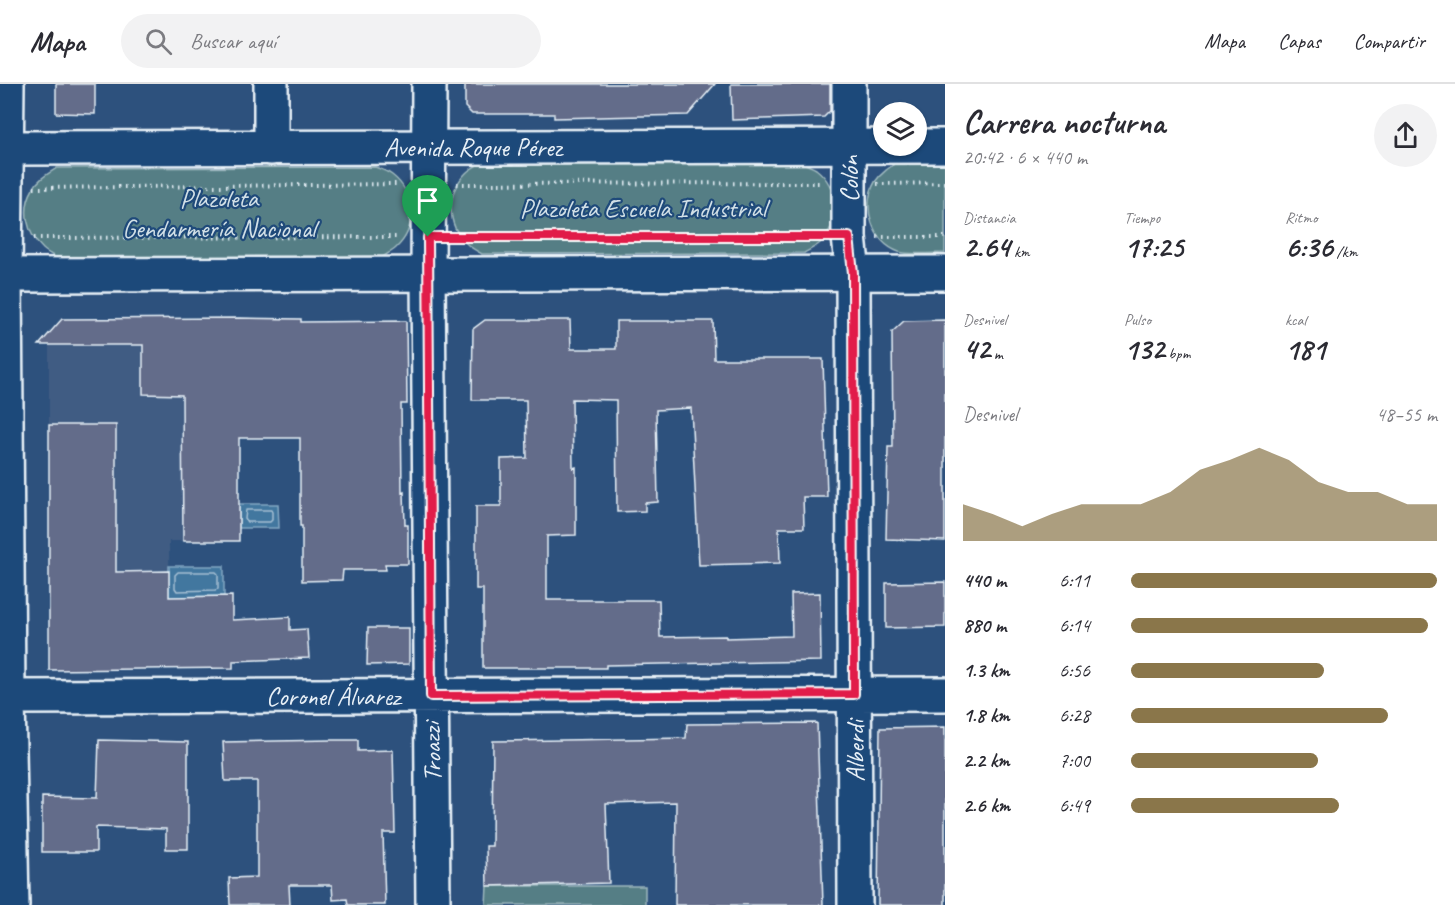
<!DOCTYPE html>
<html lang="es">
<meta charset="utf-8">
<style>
body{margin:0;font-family:Caveat,sans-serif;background:#f2f2f3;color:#2b2b33;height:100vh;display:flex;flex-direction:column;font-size:22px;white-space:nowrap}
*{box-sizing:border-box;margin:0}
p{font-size:20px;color:#7c7c81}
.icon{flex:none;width:33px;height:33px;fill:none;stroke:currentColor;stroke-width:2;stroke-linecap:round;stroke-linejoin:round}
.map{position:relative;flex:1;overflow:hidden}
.details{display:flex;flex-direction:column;background:#fff;width:510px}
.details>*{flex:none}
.buttons{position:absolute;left:873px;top:18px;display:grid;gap:12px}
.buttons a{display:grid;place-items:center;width:54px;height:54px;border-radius:50%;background:#fff;box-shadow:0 2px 4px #0004;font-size:30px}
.pin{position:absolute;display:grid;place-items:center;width:51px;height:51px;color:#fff;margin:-62px -26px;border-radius:50% 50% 50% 0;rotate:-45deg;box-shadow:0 0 6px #0007}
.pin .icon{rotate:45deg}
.round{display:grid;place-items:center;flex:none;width:63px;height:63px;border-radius:32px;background:#f2f2f3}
.headline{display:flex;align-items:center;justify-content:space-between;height:102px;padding:0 18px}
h1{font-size:33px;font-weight:600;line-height:45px}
.metrics{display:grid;grid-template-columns:repeat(3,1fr);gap:9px;height:102px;padding:6px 18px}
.metrics div{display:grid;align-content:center}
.metrics b{font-size:30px;font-weight:600}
.metrics small{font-size:16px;font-weight:400}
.metrics p{font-size:16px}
.chart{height:168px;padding:12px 18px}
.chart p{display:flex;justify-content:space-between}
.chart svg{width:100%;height:108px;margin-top:6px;fill:#8a764a;opacity:.7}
ul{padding:0 18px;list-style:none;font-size:20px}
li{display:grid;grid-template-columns:96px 72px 1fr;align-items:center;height:45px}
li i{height:15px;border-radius:8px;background:#8a764a}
header{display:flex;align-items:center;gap:36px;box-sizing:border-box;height:84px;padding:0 30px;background:#fff;border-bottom:2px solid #e1e1e2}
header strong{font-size:28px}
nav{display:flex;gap:33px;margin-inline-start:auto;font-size:21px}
.search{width:420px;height:54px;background:#f2f2f3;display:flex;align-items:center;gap:15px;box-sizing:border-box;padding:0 21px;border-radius:33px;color:#7c7c81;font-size:22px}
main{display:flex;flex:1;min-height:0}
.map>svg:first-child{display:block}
</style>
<header>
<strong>Mapa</strong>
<div class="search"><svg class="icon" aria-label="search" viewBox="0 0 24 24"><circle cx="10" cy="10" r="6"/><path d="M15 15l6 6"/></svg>Buscar aquí</div>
<nav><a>Mapa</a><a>Capas</a><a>Compartir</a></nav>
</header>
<main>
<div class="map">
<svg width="945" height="821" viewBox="0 0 945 821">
<rect width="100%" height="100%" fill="#2d517d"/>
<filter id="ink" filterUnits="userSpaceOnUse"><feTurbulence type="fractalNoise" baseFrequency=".0167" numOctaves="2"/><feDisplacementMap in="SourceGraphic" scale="12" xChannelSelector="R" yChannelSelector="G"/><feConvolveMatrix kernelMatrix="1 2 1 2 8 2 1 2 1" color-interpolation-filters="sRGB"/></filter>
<g filter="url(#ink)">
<path fill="#415c83" d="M239,234l-2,58 2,18v147h-70l1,128 -121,1v-336l13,-15z"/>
<path fill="#547e85" stroke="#9eb8be" stroke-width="1.5" d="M899,77h46v92c-11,0 -37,2 -46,-1 -27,-10 -38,-46 -24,-70 6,-9 15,-15 24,-21z
M799,78c5,2 12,4 17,7 23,18 25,53 4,74 -4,4 -11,7 -16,10l-322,1c-5,-3 -11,-6 -15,-10 -21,-19 -21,-51 -1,-71 4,-4 10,-7 15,-10z
M375,83c6,2 12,4 17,8 23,18 26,53 4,73 -4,4 -11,7 -16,10l-321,1c-5,-3 -12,-6 -16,-10 -16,-15 -22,-40 -10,-60 5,-10 15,-15 24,-21z
M487,802h158v19h-159z"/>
<path fill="#42779f" stroke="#84a8c3" stroke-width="1.5" d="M239,420h39l1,24h-40z
M169,482h55v30l-55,1z"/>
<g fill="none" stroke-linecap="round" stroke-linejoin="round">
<path stroke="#a6c0d4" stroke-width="1.5" d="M246,426h25l1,2v8l-2,2h-23l-2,-3z
M178,488h38l2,2v15l-3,1 -38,1 -2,-3v-13z"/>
</g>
<path fill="#646c8a" stroke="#e8f1f8" stroke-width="1.5" d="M56,0h39v30l-39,-1z
M465,0h250l-27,31 -134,3v-4h-82l-7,-7z
M731,0h99v27l-6,6 -92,3z
M239,234l62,1v3l105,-1 1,83h-6l1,89 2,-1 1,33h3v39h-23l1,6h-43l-1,10 -40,1v-55h-2v-88h-61v103h-56l-1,-146 -39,-1v-49h-104l23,-26z
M485,236h85l1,29h45v-28h97l1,38h109l4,138h-24l1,31h-25l1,35 -81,2 -8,-157 -35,2 2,92 -13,1v8l-28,1 -1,-112 -44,-1 1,69 3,-1v68l-29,1v64h112l1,37 66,-1v2l66,-2 -1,-42 29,-1 1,68 -215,4v3h-123v-79h-7v-83h25v-47l26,-1 -1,-58h-54l1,-71z
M945,236v221l-59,-2 2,-92h5l-1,-115 12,-11z
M49,341h67v147l53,-1v26l63,-1v24l58,-3v13l17,-1 2,29 -76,3v7l-184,2z
M945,498v45l-59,1v-45z
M368,544h41v36l-42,1z
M817,639l6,182h-148l1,-103 -70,2 3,79 -122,3 -1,-40h6l1,-105 193,-3 1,-14z
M945,643v178h-67l2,-177z
M99,656l89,2v107h-22v-20l-70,-2v25h-54v-55l55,1z
M332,656h26v11l35,-1 2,83h-12l2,72h-37l-1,-6 -14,1 -1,-15h-43l1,20h-60l-1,-27 28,-1v-96h-32l-2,-39z"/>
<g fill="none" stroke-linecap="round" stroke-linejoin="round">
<g stroke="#e8f1f8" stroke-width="38">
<path id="minor" d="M7,0l-2,191 3,422 4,208
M271,0v64
M429,0l-1,190 5,631
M849,0v153l4,36 2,632
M0,616l8,-3 937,-3"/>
</g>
<g stroke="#e8f1f8" stroke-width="38">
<path id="major" d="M0,64l945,-2
M0,191l945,-2"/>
</g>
<path stroke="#e8f1f8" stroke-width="4" stroke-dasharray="1.5 4.5" stroke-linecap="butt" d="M457,100l364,-1
M877,100l68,-1
M34,104l364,-4
M457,153h364
M877,153h68
M34,154l364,-1"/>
<use href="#minor" stroke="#1f4a7a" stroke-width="33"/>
<use href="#major" stroke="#1f4a7a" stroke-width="33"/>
</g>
</g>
<g fill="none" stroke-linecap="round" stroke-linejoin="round" filter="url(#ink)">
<g stroke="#fff" stroke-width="12">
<path id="route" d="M428,153h421l4,36 1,421 -423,2z"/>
</g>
<use href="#route" stroke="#e11d48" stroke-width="8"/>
</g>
<g text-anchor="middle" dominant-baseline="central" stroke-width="4.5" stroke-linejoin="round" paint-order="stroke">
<g font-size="26" fill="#e8f1f8" stroke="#1f4a7a">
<text x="473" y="63">Avenida Roque Pérez</text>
<text transform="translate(849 95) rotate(-90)">Colón</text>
<text x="333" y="612">Coronel Álvarez</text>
<text transform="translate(855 667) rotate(-90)">Alberdi</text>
<text transform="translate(432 668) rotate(-91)">Troazzi</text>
</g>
<g font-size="26" fill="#d2e0e7" stroke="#1f4a7a">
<text x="219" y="114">Plazoleta<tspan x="219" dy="30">Gendarmería Nacional</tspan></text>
<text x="643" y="124">Plazoleta Escuela Industrial</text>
</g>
</g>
</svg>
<div class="buttons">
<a><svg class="icon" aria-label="layers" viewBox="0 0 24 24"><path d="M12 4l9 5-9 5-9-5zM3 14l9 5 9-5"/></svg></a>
</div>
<div class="pin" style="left:428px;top:153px;background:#1e9e55"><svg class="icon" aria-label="arrive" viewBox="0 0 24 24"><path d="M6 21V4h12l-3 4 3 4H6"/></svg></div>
</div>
<section class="details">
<div class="headline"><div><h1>Carrera nocturna</h1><p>20:42 · 6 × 440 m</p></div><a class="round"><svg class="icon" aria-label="share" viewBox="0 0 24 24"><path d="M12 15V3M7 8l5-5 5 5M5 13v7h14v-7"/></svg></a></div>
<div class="metrics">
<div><p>Distancia</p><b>2.64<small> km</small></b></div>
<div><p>Tiempo</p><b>17:25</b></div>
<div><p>Ritmo</p><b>6:36<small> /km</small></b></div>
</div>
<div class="metrics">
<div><p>Desnivel</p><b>42<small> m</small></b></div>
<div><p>Pulso</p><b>132<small> bpm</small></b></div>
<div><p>kcal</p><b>181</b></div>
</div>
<div class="chart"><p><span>Desnivel</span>48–55 m</p>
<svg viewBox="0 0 160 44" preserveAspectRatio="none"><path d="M0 44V29L10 33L20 38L30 33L40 29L50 29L60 29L70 24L80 15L90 11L100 6L110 11L120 20L130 24L140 24L150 29L160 29V44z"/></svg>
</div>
<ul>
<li><b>440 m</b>6:11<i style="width:100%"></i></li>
<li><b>880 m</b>6:14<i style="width:97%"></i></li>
<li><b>1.3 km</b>6:56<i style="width:63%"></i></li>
<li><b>1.8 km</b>6:28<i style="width:84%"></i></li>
<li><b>2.2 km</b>7:00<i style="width:61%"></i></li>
<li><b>2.6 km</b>6:49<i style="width:68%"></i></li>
</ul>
</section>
</main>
